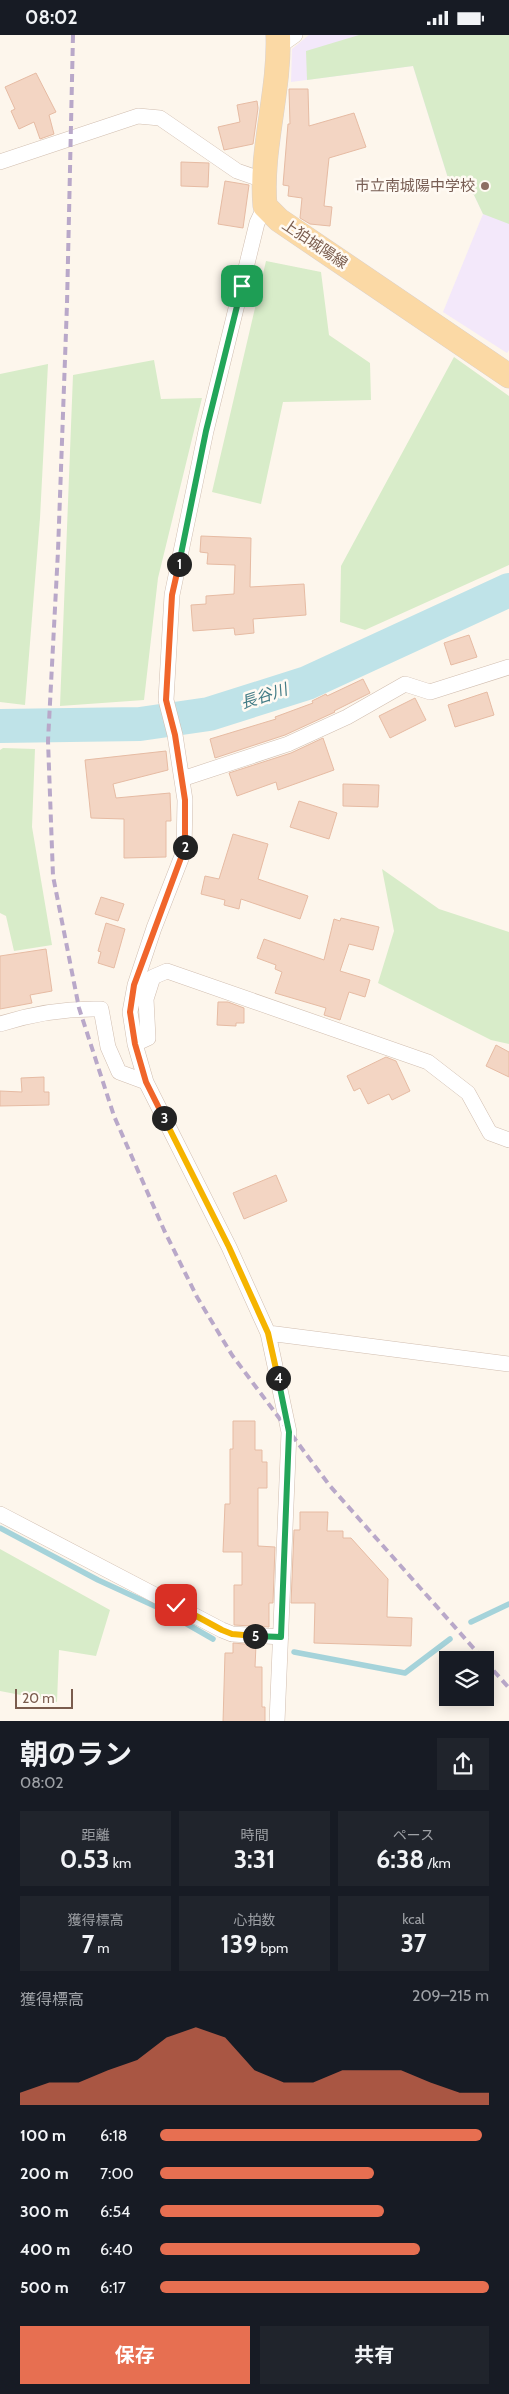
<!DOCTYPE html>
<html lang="ja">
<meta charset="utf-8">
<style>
body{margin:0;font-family:Cabin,"Noto Sans JP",sans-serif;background:#20242c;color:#f1f3f6;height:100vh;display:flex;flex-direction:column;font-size:19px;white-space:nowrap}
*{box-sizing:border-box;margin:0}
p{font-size:16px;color:#9ea1a6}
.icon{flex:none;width:28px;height:28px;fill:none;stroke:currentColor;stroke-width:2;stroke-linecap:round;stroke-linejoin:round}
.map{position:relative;height:1686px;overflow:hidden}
.sheet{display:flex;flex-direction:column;background:#171b24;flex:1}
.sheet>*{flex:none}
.tools{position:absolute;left:439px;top:1616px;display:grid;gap:10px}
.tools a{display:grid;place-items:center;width:55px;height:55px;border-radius:0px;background:#171b24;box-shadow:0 2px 12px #0003;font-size:25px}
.scale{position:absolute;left:15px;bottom:12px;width:58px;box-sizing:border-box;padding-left:5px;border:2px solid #7a5c4d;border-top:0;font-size:14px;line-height:18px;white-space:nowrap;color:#7a5c4d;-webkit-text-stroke:4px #fffaf3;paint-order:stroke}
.pin{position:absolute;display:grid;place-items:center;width:42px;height:42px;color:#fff;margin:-21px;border-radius:10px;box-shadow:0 2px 8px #0006}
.km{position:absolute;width:25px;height:25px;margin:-12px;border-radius:50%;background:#222;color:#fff;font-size:14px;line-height:25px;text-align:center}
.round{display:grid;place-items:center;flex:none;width:52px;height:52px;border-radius:0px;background:#20242c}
.head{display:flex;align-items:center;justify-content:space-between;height:85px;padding:0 20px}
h1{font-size:28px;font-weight:700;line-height:38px}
.stats{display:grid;grid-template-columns:repeat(3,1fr);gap:8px;height:85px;padding:5px 20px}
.stats div{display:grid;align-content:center;border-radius:0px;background:#20242c;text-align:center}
.stats b{font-size:25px;font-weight:700}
.stats small{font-size:14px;font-weight:400}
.stats p{font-size:14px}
.chart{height:140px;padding:10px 20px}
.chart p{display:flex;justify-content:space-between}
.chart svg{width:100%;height:90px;margin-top:5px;fill:#e76f51;opacity:.7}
.action{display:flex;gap:10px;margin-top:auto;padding:10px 20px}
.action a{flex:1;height:58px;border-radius:0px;background:#e76f51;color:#fff;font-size:20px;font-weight:700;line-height:58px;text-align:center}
.action a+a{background:#20242c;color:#f1f3f6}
ul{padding:0 20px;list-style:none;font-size:16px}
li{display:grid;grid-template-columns:80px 60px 1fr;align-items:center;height:38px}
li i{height:12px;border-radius:6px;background:#e76f51}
.status{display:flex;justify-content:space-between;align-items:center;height:35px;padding:0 25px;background:#171b24;direction:ltr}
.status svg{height:14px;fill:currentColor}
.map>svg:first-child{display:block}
</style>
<div class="status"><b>08:02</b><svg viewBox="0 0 49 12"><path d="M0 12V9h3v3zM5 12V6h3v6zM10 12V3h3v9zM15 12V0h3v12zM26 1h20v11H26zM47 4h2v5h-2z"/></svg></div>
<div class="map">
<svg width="509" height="1687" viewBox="0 0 509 1687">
<rect width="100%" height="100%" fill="#fdf6ec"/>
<path fill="#f3e8fa" d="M309,0h200v315l-2,3 -64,-41 40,-98 -9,-19 -26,-17 -35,-112 -122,16 1,-33z"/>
<path fill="#d8ecc9" d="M359,0h150v189l-26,-10 -9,-19 -26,-17 -35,-112 -106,14 -1,-29z
M266,226l55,11 8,63 41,28 1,37 -88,2 -22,102 -49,-12z
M454,322l55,39v169l-144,65 -25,-8 1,-56z
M154,325l7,39 41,-1 -44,180 -14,122 -84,6 13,-331z
M48,329l-8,154 -15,187 -25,-3v-328z
M3,713l32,1 -3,78 20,118 -38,6 -8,-35 -6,-3v-163z
M382,834l57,40 70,23v112l-18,-4 -113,-57 16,-52z
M0,1514l110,61 -14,46 -37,-6 -2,52 -57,-11z"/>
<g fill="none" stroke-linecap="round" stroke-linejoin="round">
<path stroke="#a5d3da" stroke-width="5.5" d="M0,1493l98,52 61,28 54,31
M471,1587l38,-18
M294,1617l111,21 45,-34"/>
<path stroke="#bfe3e8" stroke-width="34" d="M0,691l140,-2 69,-10 98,-31 202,-93"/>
</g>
<path fill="#f3d5c3" stroke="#e6bba3" d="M36,38l20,39 -7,3 5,19 -14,5 -6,-17 -15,7 -8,-18 4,-2 -10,-22z
M289,54h19l1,37 45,-13 12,34 -37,11 -5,48 8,1 -2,19 -20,-2 -10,-6 2,-20 -14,-2 1,-10 -6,-1 5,-61h2z
M257,66l1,7 -5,36 -29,6 -6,-23 22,-5 -3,-17z
M181,127l28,1 -1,24 -27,-1z
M225,146l24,4 -6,43 -25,-4z
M201,501l50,2 -1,49 54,-3 2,31 -53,4 1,14 -19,2 -1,-7 -41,3 -2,-26 15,-1v-8l28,-2 1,-29 -28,-1 1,-11 -8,-1z
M469,600l8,22 -26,8 -7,-22z
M363,644l7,14 -36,18 1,1 -50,23 -70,23 -5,-19 66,-20 -1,-2 38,-14 -1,-2 14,-7 1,2z
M487,657l7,23 -39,12 -7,-22z
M415,663l11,22 -36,18 -11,-22z
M323,703l11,32 -56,20 -2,-8 -39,14 -8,-23 62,-20z
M166,716l2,19 -55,14 3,14 54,-5 1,28h-5v36l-42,1v-39l-33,-1 -6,-58z
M343,749l36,1 -1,22 -35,-1z
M299,766l38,12 -8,26 -39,-12z
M233,799l35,10 -10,35 50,17 -8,23 -59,-20 -2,10 -15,-4 1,-5 -24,-6 4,-18 14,3z
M101,862l23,7 -6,17 -23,-7z
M341,883l38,9 -6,23 -24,-6 -9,27 30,9 -5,17 -16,-5 -9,28 -16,-5 2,-7 -51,-15 7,-21 -7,-3 1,-4 -19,-7 7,-19 60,21 10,-41 6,2z
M106,888l19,6 -11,39 -16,-5 3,-11 -3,-1z
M46,914l6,42 -22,4 2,8 -32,6v-53z
M218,967h10l16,6v15h-8v3l-19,-1z
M496,1010l13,7v25l-23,-11z
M386,1022l10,4 14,30 -18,9 -3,-6 -21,10 -8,-16 -6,3 -7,-15z
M44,1042v15h5v13l-49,1v-15l22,1 -1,-14z
M276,1140l11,26 -43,18 -11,-26z
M233,1386h22v29h7v12h5v26h-9v58l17,1 -2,56h-4v24l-35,-2v-40h8v-33h-19l2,-48h5v-55h3z
M300,1477h28l-1,19h16v7h8l37,41 -1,38 25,1 -1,28 -97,-3 1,-40h-24l3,-73h6z
M233,1608l23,2 -1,22h7v40h3v15h-42l2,-69h8z"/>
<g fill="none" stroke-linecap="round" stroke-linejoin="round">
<g stroke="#d1beb0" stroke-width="16">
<path id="street" d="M278,12l17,-12
M0,127l138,-46 22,2 77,53 26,9
M265,171l-8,17 -51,208 -34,164 -6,105 9,35 10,65 -1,51 -30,77 -19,57 -5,27 5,32 11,38 83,165 39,86 21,99 -12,290
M182,744l106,-35 59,-27 58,-33 25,8 79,-25
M0,989c34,-11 65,-16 101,-15l7,38 11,25 27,10
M135,1009l13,-6 -2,-39 7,-22 14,-6 261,91 40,31 22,40 19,7
M268,1298l241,31
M0,1479l222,116 10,4 49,3"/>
</g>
<g stroke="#dad1cd" stroke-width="25">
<path id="primary" d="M278,0c2,57 -18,115 -13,171l14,14 230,156"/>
</g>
<use href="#street" stroke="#fff" stroke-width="15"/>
<use href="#primary" stroke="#fbd9a5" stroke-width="24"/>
<path stroke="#b9a8c9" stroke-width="4" stroke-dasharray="8 5" stroke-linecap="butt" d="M73,0l-6,269 -9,247 -10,190 5,135 26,132 35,108 50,114 33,67 35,58 98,131 154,174
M485,1626l24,27"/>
</g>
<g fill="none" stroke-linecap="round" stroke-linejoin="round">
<g stroke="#fff" stroke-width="10">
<path id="split-1" d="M179,529l27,-133 36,-145"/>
</g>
<g stroke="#fff" stroke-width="10">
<path id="split-2" d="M179,529l-7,31 -6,105 9,35 10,65v47"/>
</g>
<g stroke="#fff" stroke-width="10">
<path id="split-3" d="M164,1083l-18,-36 -11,-38 -5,-32 4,-27 51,-138"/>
</g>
<g stroke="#fff" stroke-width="10">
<path id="split-4" d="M164,1083l65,129 39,86 10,45"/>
</g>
<g stroke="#fff" stroke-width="10">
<path id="split-5" d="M255,1601l26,1 8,-205 -11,-54"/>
</g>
<g stroke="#fff" stroke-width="10">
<path id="split-6" d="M176,1570l46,25 10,4 23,2"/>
</g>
<use href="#split-1" stroke="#22a559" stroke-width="6"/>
<use href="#split-2" stroke="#f0652b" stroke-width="6"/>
<use href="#split-3" stroke="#f0652b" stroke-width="6"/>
<use href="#split-4" stroke="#f5b400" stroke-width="6"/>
<use href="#split-5" stroke="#22a559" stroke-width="6"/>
<use href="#split-6" stroke="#f5b400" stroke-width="6"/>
</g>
<circle fill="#8d6e63" stroke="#fffaf3" stroke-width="2" cx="485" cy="151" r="5"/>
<g text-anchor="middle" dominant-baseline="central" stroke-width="5" stroke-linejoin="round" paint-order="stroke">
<g font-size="15" fill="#785e54" stroke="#fffaf3" text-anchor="end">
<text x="475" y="151">市立南城陽中学校</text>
</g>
<g font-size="15" fill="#7a5c4d" stroke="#fffaf3">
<text transform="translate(315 209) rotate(34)">上狛城陽線</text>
</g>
<g font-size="16" font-style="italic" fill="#437c86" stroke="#fffaf3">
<text transform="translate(264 661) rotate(-18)">長谷川</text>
</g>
</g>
</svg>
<div class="tools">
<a><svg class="icon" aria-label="layers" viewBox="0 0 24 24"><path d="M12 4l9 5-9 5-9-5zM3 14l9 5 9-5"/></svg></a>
</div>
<div class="scale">20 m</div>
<div class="pin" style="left:242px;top:251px;background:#1e9e55"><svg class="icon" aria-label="arrive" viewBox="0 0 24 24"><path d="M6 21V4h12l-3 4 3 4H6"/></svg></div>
<div class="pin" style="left:176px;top:1570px;background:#d93025"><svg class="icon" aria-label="check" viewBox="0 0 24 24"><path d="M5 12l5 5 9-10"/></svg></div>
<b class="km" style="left:179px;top:529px">1</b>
<b class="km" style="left:185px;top:812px">2</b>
<b class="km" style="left:164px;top:1083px">3</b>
<b class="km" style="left:278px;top:1343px">4</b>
<b class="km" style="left:255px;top:1601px">5</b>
</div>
<section class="sheet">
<div class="head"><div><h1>朝のラン</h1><p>08:02</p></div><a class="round"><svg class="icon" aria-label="share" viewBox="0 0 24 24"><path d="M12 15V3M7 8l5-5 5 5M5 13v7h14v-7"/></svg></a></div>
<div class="stats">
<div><p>距離</p><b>0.53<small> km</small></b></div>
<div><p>時間</p><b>3:31</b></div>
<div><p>ペース</p><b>6:38<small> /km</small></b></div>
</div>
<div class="stats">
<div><p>獲得標高</p><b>7<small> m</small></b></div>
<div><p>心拍数</p><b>139<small> bpm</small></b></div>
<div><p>kcal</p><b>37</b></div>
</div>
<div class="chart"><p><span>獲得標高</span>209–215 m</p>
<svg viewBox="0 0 160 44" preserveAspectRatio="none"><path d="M0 44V38L10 33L20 33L30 27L40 22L50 11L60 6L70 11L80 27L90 33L100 33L110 27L120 27L130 27L140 33L150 38L160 38V44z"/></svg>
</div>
<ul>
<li><b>100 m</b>6:18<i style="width:98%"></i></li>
<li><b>200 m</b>7:00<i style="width:65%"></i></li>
<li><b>300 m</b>6:54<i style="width:68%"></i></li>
<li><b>400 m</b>6:40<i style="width:79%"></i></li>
<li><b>500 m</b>6:17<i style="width:100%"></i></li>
</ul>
<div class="action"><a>保存</a><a>共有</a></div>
</section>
